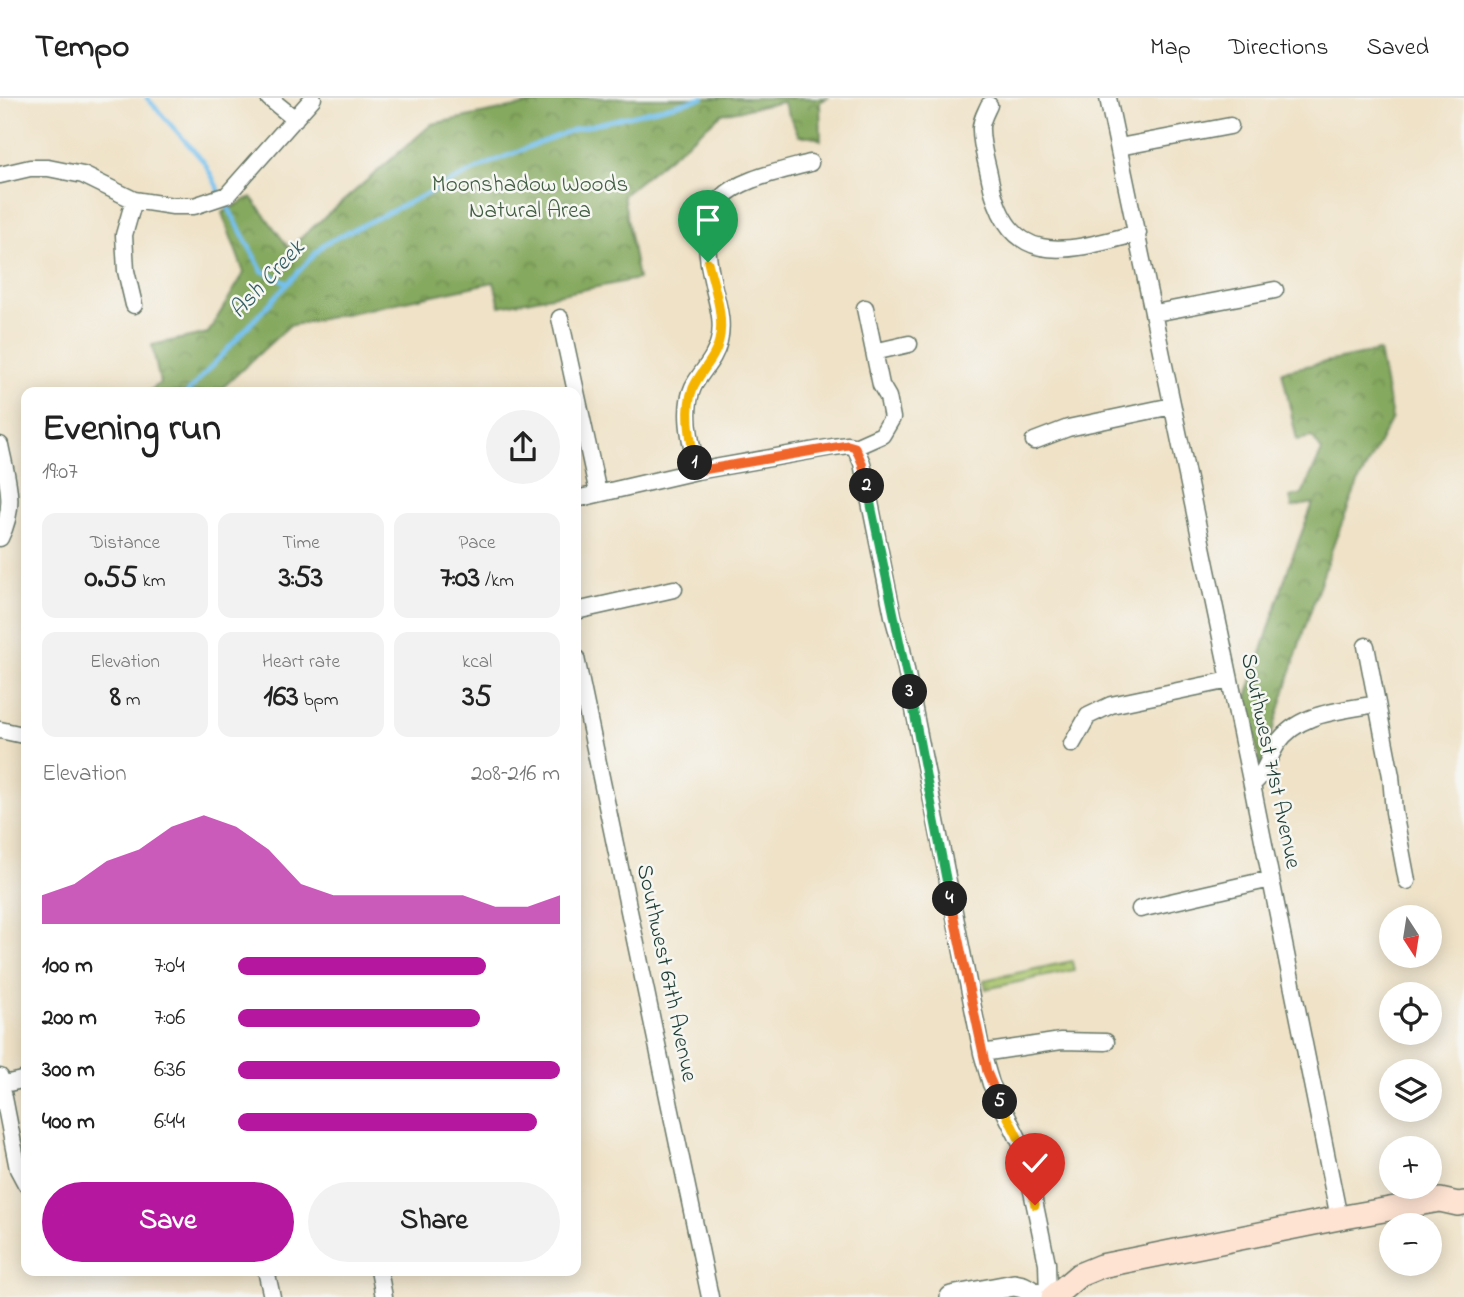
<!DOCTYPE html>
<meta charset="utf-8">
<style>
body{margin:0;font-family:"Indie Flower",sans-serif;background:#f2f2f2;color:#222;height:100vh;display:flex;flex-direction:column;font-size:26px;white-space:nowrap}
*{box-sizing:border-box;margin:0}
p{font-size:23px;color:#767676}
.icon{flex:none;width:38px;height:38px;fill:none;stroke:currentColor;stroke-width:2;stroke-linecap:round;stroke-linejoin:round}
.map{position:relative;flex:1;overflow:hidden}
.details{position:absolute;left:21px;top:289px;width:560px;height:889px;display:flex;flex-direction:column;background:#fff;border-radius:14px;box-shadow:0 4px 18px #0003}
.details>*{flex:none}
.needle{width:46px;rotate:168deg}
.fabs{position:absolute;left:1379px;top:807px;display:grid;gap:14px}
.fabs a{display:grid;place-items:center;width:63px;height:63px;border-radius:50%;background:#fff;box-shadow:0 4px 18px #0003;font-size:35px}
.pin{position:absolute;display:grid;place-items:center;width:60px;height:60px;color:#fff;margin:-72px -30px;border-radius:50% 50% 50% 0;rotate:-45deg;box-shadow:0 0 7px #0007}
.pin .icon{rotate:45deg}
.km{position:absolute;width:35px;height:35px;margin:-18px;border-radius:50%;background:#222;color:#fff;font-size:19px;line-height:35px;text-align:center}
.round{display:grid;place-items:center;flex:none;width:74px;height:74px;border-radius:37px;background:#f2f2f2}
.headline{display:flex;align-items:center;justify-content:space-between;height:119px;padding:0 21px}
h1{font-size:38px;font-weight:700;line-height:52px}
.stats{display:grid;grid-template-columns:repeat(3,1fr);gap:10px;height:119px;padding:7px 21px}
.stats div{display:grid;align-content:center;border-radius:14px;background:#f2f2f2;text-align:center}
.stats b{font-size:30px;font-weight:700}
.stats small{font-size:19px;font-weight:400}
.stats p{font-size:19px}
.chart{height:196px;padding:14px 21px}
.chart p{display:flex;justify-content:space-between}
.chart svg{width:100%;height:126px;margin-top:7px;fill:#b5179e;opacity:.7}
.action{display:flex;gap:14px;margin-top:auto;padding:14px 21px}
.action a{flex:1;height:80px;border-radius:42px;background:#b5179e;color:#fff;font-size:28px;font-weight:700;line-height:80px;text-align:center}
.action a+a{background:#f2f2f2;color:#222}
ul{padding:0 21px;list-style:none;font-size:23px}
li{display:grid;grid-template-columns:112px 84px 1fr;align-items:center;height:52px}
li i{height:18px;border-radius:9px;background:#b5179e}
header{display:flex;align-items:center;gap:42px;box-sizing:border-box;height:98px;padding:0 35px;background:#fff;border-bottom:2px solid #e0e0e0}
header strong{font-size:33px}
nav{display:flex;gap:38px;margin-inline-start:auto;font-size:24px}
.map>svg:first-child{display:block}
</style>
<header>
<strong>Tempo</strong>
<nav><a>Map</a><a>Directions</a><a>Saved</a></nav>
</header>
<div class="map">
<svg width="1464" height="1199" viewBox="0 0 1464 1199">
<defs>
<pattern id="forest-crowns" width="20" height="18" patternUnits="userSpaceOnUse" patternTransform="scale(1.75)"><rect width="20" height="18" fill="#85a95e"/><path d="M2 6a3 3 0 1 1 6 0M12 15a3 3 0 1 1 6 0" fill="none" stroke="#6c8b4e"/></pattern>
<pattern id="wetland-marsh" width="20" height="14" patternUnits="userSpaceOnUse" patternTransform="scale(1.75)"><rect width="20" height="14" fill="#a7c36a"/><path d="M1 5h8M5 5V1M11 12h8M15 12V8" fill="none" stroke="#87a058"/></pattern>
</defs>
<rect width="100%" height="100%" fill="#f6f6f2"/>
<filter id="ink" filterUnits="userSpaceOnUse"><feTurbulence type="fractalNoise" baseFrequency=".0143" numOctaves="2"/><feDisplacementMap in="SourceGraphic" scale="14" xChannelSelector="R" yChannelSelector="G"/><feConvolveMatrix kernelMatrix="1 2 1 2 8 2 1 2 1" color-interpolation-filters="sRGB"/></filter>
<filter id="wash" filterUnits="userSpaceOnUse"><feTurbulence type="fractalNoise" baseFrequency=".00686" numOctaves="4" result="noise"/><feDisplacementMap in="SourceGraphic" scale="28" xChannelSelector="R" yChannelSelector="G"/><feGaussianBlur stdDeviation="1.57" result="paint"/><feColorMatrix in="noise" values="0 0 0 0 0 0 0 0 0 0 0 0 0 0 0 0 0 1.4 0 .05"/><feComposite in="paint" operator="in"/></filter>
<g filter="url(#wash)">
<rect width="100%" height="100%" fill="#efe2c7"/>
<path fill="url(#forest-crowns)" stroke="#527349" stroke-width="2" d="M560,0h267l-7,4 1,38 -10,-4h-12l-16,-34 -61,12 -99,81 15,84 -138,27 -6,-24 -205,44 -71,66h-70l12,-9 -8,-38 56,-12 36,-60 -22,-60 29,-16 38,51 143,-124z
M1379,253l13,67 -33,63 -25,62 -33,96 -40,130 -14,-72 42,-131 24,-63 -21,4 -2,-10 12,-3 20,-43 -10,-14 -15,3 -15,-69z"/>
<path fill="url(#wetland-marsh)" stroke="#63804f" stroke-width="2" d="M1072,863l2,9 -88,19 -2,-9z"/>
<g fill="none" stroke-linecap="round" stroke-linejoin="round">
<path stroke="#75c1ef" stroke-width="4.5" d="M147,0l57,64 58,109 26,12
M188,294l136,-148 170,-83 78,-31 131,-32"/>
</g>
</g>
<g filter="url(#ink)">
<g fill="none" stroke-linecap="round" stroke-linejoin="round">
<g stroke="#687767" stroke-width="19">
<path id="minor" d="M269,0l26,21
M1108,0l144,687 87,433
M989,7c-3,7 -9,17 -8,25 0,16 6,33 9,49 18,92 77,73 148,54
M1119,49l111,-21
M0,77l30,-7h18l35,7 51,25 39,6h21l33,-11 86,-97
M134,102l-10,35 2,36 8,34
M1155,215l120,-23
M560,220l38,175
M874,254l35,-8
M1034,343l34,-13 104,-22
M0,347c7,35 17,60 0,93
M855,349l7,16 31,153 9,33 80,404 9,31 32,64 24,115 1,34
M855,349l27,-12 10,-17 -4,-21 -7,-12 -16,-77
M697,373c-5,-24 -15,-60 -4,-84 8,-16 22,-27 26,-46 5,-20 -2,-38 -6,-57 -22,-95 19,-100 97,-121
M576,401l121,-28 136,-24 15,-2 7,2
M576,513l98,-22
M1366,548l25,130 3,36 13,69
M576,560l134,639
M0,632l23,5
M1072,646l16,-28 23,-11 119,-25
M1252,687c14,-12 16,-27 25,-41 21,-32 65,-33 99,-40
M1140,811l131,-30
M982,955l79,-12 45,1
M0,979l18,92 8,15
M0,987l26,-6
M266,1172l6,27
M379,1172l5,27"/>
</g>
<g stroke="#687767" stroke-width="24">
<path id="tertiary" d="M951,1199l63,-12 9,2 18,10"/>
</g>
<g stroke="#687767" stroke-width="26">
<path id="secondary" d="M1053,1199l26,-22 22,-9 238,-48 101,-18 18,4 6,-1"/>
</g>
<use href="#minor" stroke="#fff" stroke-width="16"/>
<use href="#tertiary" stroke="#fff" stroke-width="21"/>
<use href="#secondary" stroke="#fee3d2" stroke-width="23"/>
</g>
</g>
<g fill="none" stroke-linecap="round" stroke-linejoin="round" filter="url(#ink)">
<g stroke="#fff" stroke-width="14">
<path id="split-1" d="M695,365c-4,-22 -11,-53 -2,-75 7,-17 22,-28 26,-47 6,-25 -5,-54 -11,-79"/>
</g>
<g stroke="#fff" stroke-width="14">
<path id="split-2" d="M695,365l2,8 151,-26 7,2 7,16 5,23"/>
</g>
<g stroke="#fff" stroke-width="14">
<path id="split-3" d="M867,388l43,206"/>
</g>
<g stroke="#fff" stroke-width="14">
<path id="split-4" d="M910,594l40,207"/>
</g>
<g stroke="#fff" stroke-width="14">
<path id="split-5" d="M950,801l37,173 13,30"/>
</g>
<g stroke="#fff" stroke-width="14">
<path id="split-6" d="M1000,1004l23,45 12,58"/>
</g>
<use href="#split-1" stroke="#f5b400" stroke-width="9"/>
<use href="#split-2" stroke="#f0652b" stroke-width="9"/>
<use href="#split-3" stroke="#22a559" stroke-width="9"/>
<use href="#split-4" stroke="#22a559" stroke-width="9"/>
<use href="#split-5" stroke="#f0652b" stroke-width="9"/>
<use href="#split-6" stroke="#f5b400" stroke-width="9"/>
</g>
<g text-anchor="middle" dominant-baseline="central" stroke-width="5" stroke-linejoin="round" paint-order="stroke">
<g font-size="23" fill="#415e42" stroke="#f6f6f2">
<text x="530" y="87">Moonshadow Woods<tspan x="530" dy="26">Natural Area</tspan></text>
</g>
<g font-size="23" fill="#1f3d34" stroke="#f6f6f2">
<text transform="translate(1270 663) rotate(78)">Southwest 71st Avenue</text>
<text transform="translate(666 875) rotate(78)">Southwest 67th Avenue</text>
</g>
<g font-size="24" font-style="italic" fill="#345e63" stroke="#f6f6f2">
<text transform="translate(268 182) rotate(-47)">Ash Creek</text>
</g>
</g>
</svg>
<div class="fabs">
<a><svg class="needle" viewBox="-14 -14 28 28"><path d="M0-13l5 13h-10z" fill="#e53935"/><path d="M0 13l5-13h-10z" fill="#767676"/></svg></a>
<a><svg class="icon" aria-label="locate" viewBox="0 0 24 24"><circle cx="12" cy="12" r="6"/><path d="M12 2v4M12 18v4M2 12h4M18 12h4"/></svg></a>
<a><svg class="icon" aria-label="layers" viewBox="0 0 24 24"><path d="M12 4l9 5-9 5-9-5zM3 14l9 5 9-5"/></svg></a>
<a>+</a>
<a>−</a>
</div>
<div class="pin" style="left:708px;top:164px;background:#1e9e55"><svg class="icon" aria-label="arrive" viewBox="0 0 24 24"><path d="M6 21V4h12l-3 4 3 4H6"/></svg></div>
<div class="pin" style="left:1035px;top:1107px;background:#d93025"><svg class="icon" aria-label="check" viewBox="0 0 24 24"><path d="M5 12l5 5 9-10"/></svg></div>
<b class="km" style="left:695px;top:365px">1</b>
<b class="km" style="left:867px;top:388px">2</b>
<b class="km" style="left:910px;top:594px">3</b>
<b class="km" style="left:950px;top:801px">4</b>
<b class="km" style="left:1000px;top:1004px">5</b>
<section class="details">
<div class="headline"><div><h1>Evening run</h1><p>19:07</p></div><a class="round"><svg class="icon" aria-label="share" viewBox="0 0 24 24"><path d="M12 15V3M7 8l5-5 5 5M5 13v7h14v-7"/></svg></a></div>
<div class="stats">
<div><p>Distance</p><b>0.55<small> km</small></b></div>
<div><p>Time</p><b>3:53</b></div>
<div><p>Pace</p><b>7:03<small> /km</small></b></div>
</div>
<div class="stats">
<div><p>Elevation</p><b>8<small> m</small></b></div>
<div><p>Heart rate</p><b>163<small> bpm</small></b></div>
<div><p>kcal</p><b>35</b></div>
</div>
<div class="chart"><p><span>Elevation</span>208–216 m</p>
<svg viewBox="0 0 160 44" preserveAspectRatio="none"><path d="M0 44V34L10 30L20 22L30 18L40 10L50 6L60 10L70 18L80 30L90 34L100 34L110 34L120 34L130 34L140 38L150 38L160 34V44z"/></svg>
</div>
<ul>
<li><b>100 m</b>7:04<i style="width:77%"></i></li>
<li><b>200 m</b>7:06<i style="width:75%"></i></li>
<li><b>300 m</b>6:36<i style="width:100%"></i></li>
<li><b>400 m</b>6:44<i style="width:93%"></i></li>
</ul>
<div class="action"><a>Save</a><a>Share</a></div>
</section>
</div>
